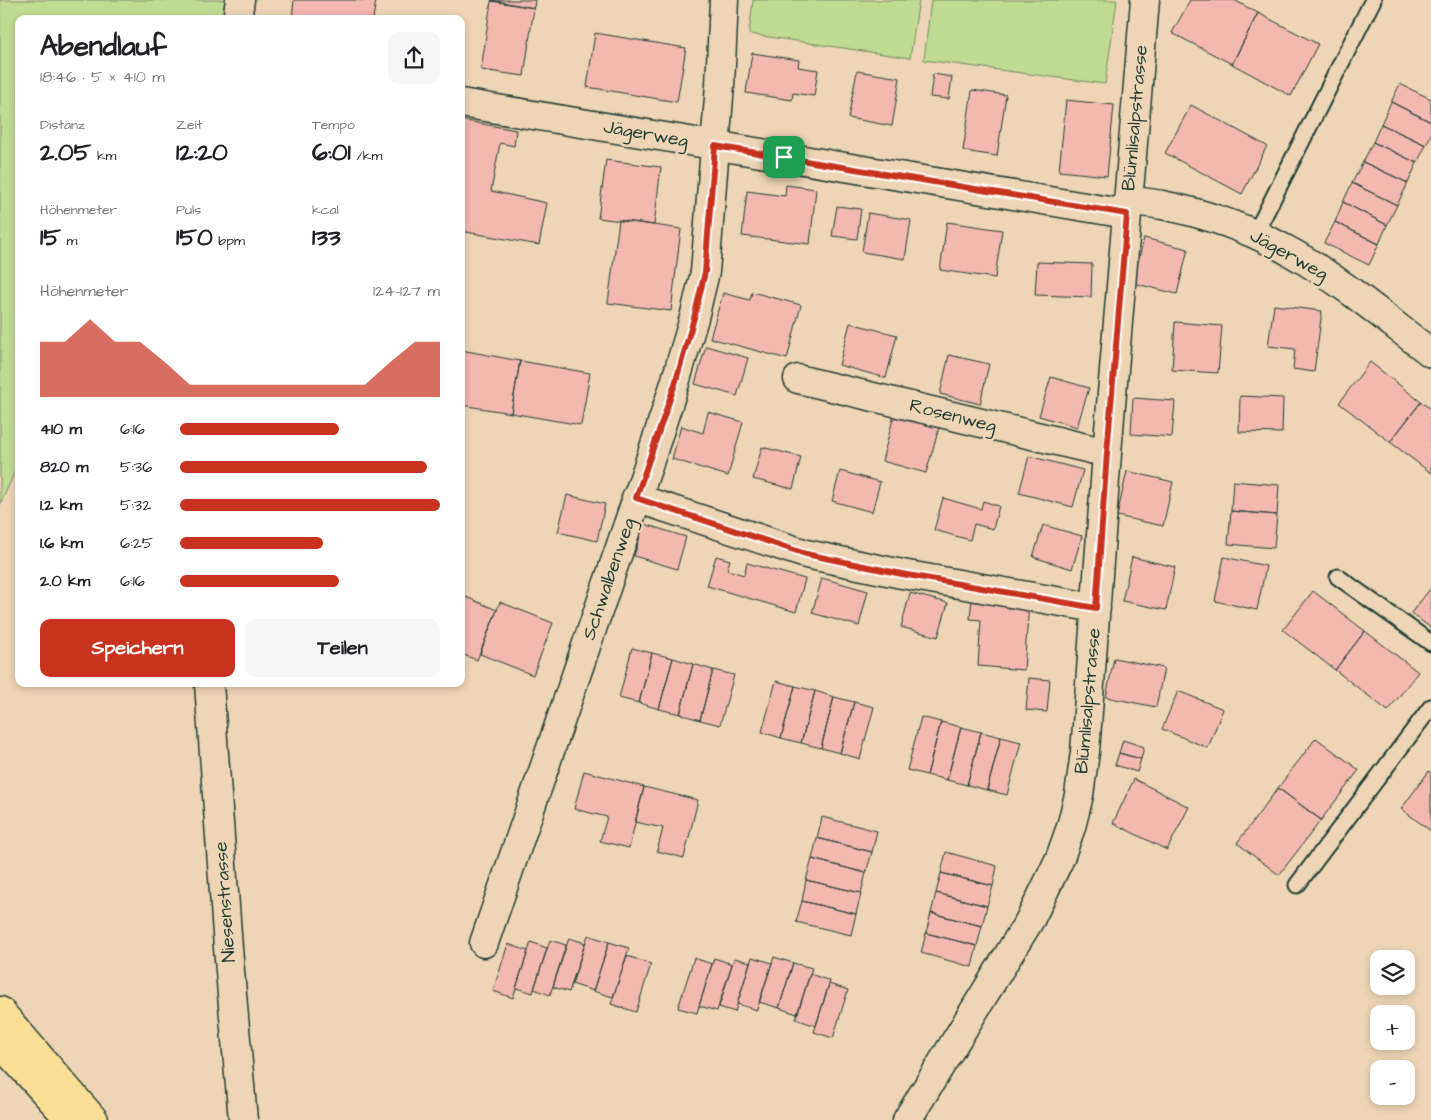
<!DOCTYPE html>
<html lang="de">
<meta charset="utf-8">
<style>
body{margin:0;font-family:"Architects Daughter",sans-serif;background:#f6f6f6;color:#202124;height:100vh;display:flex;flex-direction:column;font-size:19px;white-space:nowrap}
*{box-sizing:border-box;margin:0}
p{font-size:16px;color:#757577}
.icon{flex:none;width:28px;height:28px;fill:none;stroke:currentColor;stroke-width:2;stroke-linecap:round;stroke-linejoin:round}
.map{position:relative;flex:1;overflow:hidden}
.panel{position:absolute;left:15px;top:15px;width:450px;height:672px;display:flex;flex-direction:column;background:#fff;border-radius:10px;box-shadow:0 2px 8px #0003}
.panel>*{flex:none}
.buttons{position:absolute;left:1370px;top:950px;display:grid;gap:10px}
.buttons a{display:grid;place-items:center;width:45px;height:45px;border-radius:10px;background:#fff;box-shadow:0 2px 8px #0003;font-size:25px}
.pin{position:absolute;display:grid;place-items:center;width:42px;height:42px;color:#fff;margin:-21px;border-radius:10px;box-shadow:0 2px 8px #0006}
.round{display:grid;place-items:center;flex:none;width:52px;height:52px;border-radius:10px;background:#f6f6f6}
.headline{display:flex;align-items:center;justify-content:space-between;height:85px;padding:0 25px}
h1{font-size:28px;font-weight:700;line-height:38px}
.figures{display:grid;grid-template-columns:repeat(3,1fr);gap:8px;height:85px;padding:5px 25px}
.figures div{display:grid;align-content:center}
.figures b{font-size:25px;font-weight:700}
.figures small{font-size:14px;font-weight:400}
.figures p{font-size:14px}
.chart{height:140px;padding:10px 25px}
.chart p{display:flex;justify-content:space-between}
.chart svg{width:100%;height:90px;margin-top:5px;fill:#c8321e;opacity:.7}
.cta{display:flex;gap:10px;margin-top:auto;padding:10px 25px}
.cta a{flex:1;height:58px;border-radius:10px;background:#c8321e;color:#fff;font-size:20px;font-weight:700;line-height:58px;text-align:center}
.cta a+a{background:#f6f6f6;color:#202124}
ul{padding:0 25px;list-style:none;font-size:16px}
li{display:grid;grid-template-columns:80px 60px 1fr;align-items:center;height:38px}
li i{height:12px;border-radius:6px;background:#c8321e}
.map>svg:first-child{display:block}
</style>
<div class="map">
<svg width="1431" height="1120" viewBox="0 0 1431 1120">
<rect width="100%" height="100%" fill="#eed5b6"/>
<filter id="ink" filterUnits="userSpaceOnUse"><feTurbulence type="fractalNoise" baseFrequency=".02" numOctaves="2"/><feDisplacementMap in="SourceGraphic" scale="10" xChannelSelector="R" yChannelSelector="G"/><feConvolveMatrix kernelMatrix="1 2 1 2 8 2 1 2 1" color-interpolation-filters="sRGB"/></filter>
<g filter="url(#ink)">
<path fill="#c0db92" stroke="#708c63" d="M0,0h234l-3,19h-212v443l-19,43z
M753,0h166l-9,58 -161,-24z
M931,0h186l-12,84 -181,-24z"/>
<path fill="#f3b8b0" stroke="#1f3d34" d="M294,0h82l-3,19h-81z
M491,0h44l-1,8z
M1190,0h44l24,13 -26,51 -60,-31z
M491,1l43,7 -10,68 -43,-6z
M1258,13l60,31 -27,52 -59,-32z
M595,33l91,15 -9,54 -90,-15z
M752,53l47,7 -1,7 20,3 -4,26 -21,-3 -1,7 -46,-7z
M857,71l43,7 -8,48 -44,-8z
M933,74l19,3 -3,22 -19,-2z
M1400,84l31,15v23l-40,-20z
M972,90l34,5 -9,61 -34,-5z
M1066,100l48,5 -7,71 -48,-5z
M1391,102l40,20v13l-5,10 -45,-21z
M1191,105l76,41 -25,48 -77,-41z
M461,120l55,10 -2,16 -14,-3 -9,48 56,12 -8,42 -78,-14z
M1381,124l45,21 -9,18 -44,-21z
M1373,142l44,21 -9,20 -45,-21z
M606,160l55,7 -7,58 -56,-7z
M1363,162l45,21 -11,22 -45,-22z
M1352,183l45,22 -10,20 -44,-23z
M786,185l30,4 -6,55 -68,-8 5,-45 38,5z
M1343,202l44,23 -8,19 -44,-22z
M837,206l24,3 -4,30 -25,-3z
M868,213l43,7 -6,39 -43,-7z
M619,220l62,9 -10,82 -63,-8z
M947,222l55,8 -7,48 -55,-8z
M1335,222l44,22 -10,21 -45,-22z
M1144,238l44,11 -11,45 -44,-11z
M1037,262l55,2 -1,33 -56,-2z
M752,292l49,13 -14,54 -77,-21 13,-45 27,7z
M1274,305l48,6 -8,61 -21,-3 2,-20 -27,-3z
M1175,322l47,4 -4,47 -46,-3z
M850,323l47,12 -11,43 -47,-13z
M706,346l42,12 -11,38 -42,-12z
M461,350l59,11 -9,52 -50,-8z
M949,355l40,9 -9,40 -40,-10z
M520,361l70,12 -9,52 -70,-12z
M1370,362l51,40 -31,40 -51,-39z
M1051,377l38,11 -12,39 -38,-11z
M1240,396l43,2 -1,35 -43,-1z
M1133,398l42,3 -3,36 -41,-3z
M1421,402l10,7v64l-41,-31z
M708,412l35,10 -15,54 -56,-17 9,-33 22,7z
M894,415l45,13 -13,45 -44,-12z
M762,447l39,10 -8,32 -40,-10z
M1029,456l54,14 -10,37 -54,-14z
M840,471l40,11 -8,30 -40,-11z
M1127,471l46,11 -10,44 -46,-10z
M1233,481l46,4 -2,30 -46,-4z
M567,495l38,9 -8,37 -39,-9z
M943,498l38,11 2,-8 16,5 -6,23 -19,-5 -4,16 -36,-10z
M1231,511l46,4 -3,33 -46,-4z
M644,524l42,13 -9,32 -43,-13z
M1043,525l39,11 -10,33 -39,-12z
M716,556l14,4 -3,10 17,5 3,-12 58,16 -9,33 -89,-26z
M1132,557l43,10 -9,43 -44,-9z
M1224,557l42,9 -9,44 -42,-9z
M822,578l46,13 -9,35 -47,-13z
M1431,588v40l-20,-15z
M1313,591l52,40 -30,39 -52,-40z
M910,593l38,10 -10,34 -37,-10z
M461,595l36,15 -20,50 -16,-6z
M972,598l57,5 -5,67 -46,-4 3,-46 -11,-1z
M500,602l53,21 -20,52 -53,-21z
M1365,631l53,41 -30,39 -53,-41z
M632,648l20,5 -13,50 -20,-5z
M652,653l21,5 -14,51 -20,-6z
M673,658l20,6 -13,50 -21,-5z
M1114,658l50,10 -8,39 -50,-10z
M693,664l20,6 -13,50 -20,-6z
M713,670l21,5 -14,50 -20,-5z
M1029,678l21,2 -3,32 -21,-2z
M776,681l19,5 -14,52 -19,-6z
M795,686l20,5 -14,52 -20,-5z
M815,691l19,6 -13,51 -20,-5z
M1178,691l45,18 -15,39 -46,-19z
M834,697l20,5 -14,51 -19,-5z
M854,702l20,5 -14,52 -20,-6z
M921,717l20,5 -14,53 -20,-5z
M941,722l20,5 -14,53 -20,-5z
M961,727l20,5 -14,53 -20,-5z
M981,732l20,5 -14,53 -20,-5z
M1001,737l20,5 -14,53 -20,-5z
M1316,738l43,32 -38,50 -43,-32z
M1123,740l21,7 -3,12 -22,-6z
M1119,753l22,6 -4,13 -22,-7z
M584,771l60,16 -15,61 -29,-7 7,-24 -33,-8z
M1429,771l2,2v58l-30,-22z
M1134,779l55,28 -22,43 -54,-27z
M644,787l54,13 -14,58 -27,-7 6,-23 -28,-6z
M1278,788l43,32 -42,55 -42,-32z
M822,817l55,14 -5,21 -55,-14z
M817,838l55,14 -6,21 -54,-14z
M946,852l51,14 -4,20 -52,-13z
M812,859l54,14 -5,20 -55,-13z
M941,873l52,13 -6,20 -51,-13z
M806,880l55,13 -5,21 -54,-13z
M936,893l51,13 -5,20 -51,-13z
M802,901l54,13 -5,21 -55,-13z
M931,913l51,13 -5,20 -51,-13z
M926,933l51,13 -5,21 -51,-14z
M588,935l21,7 -16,49 -21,-7z
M569,938l16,5 -16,49 -16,-5z
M550,940l16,5 -16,50 -16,-6z
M531,942l16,6 -14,45 -17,-5z
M609,942l20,6 -16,49 -20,-6z
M508,944l20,7 -15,47 -20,-7z
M627,956l24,8 -15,48 -25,-8z
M752,957l20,6 -15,47 -20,-6z
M774,957l19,6 -14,45 -20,-6z
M694,958l18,6 -15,49 -19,-5z
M714,958l18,6 -15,47 -18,-5z
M734,958l16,4 -15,50 -16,-5z
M793,963l19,5 -15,46 -18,-6z
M810,974l20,7 -14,45 -20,-7z
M829,984l19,6 -15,48 -19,-6z"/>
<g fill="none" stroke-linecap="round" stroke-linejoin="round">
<g stroke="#1f3d34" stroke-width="19">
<path id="lane" d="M1255,234l118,-234
M1338,577l93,66
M1297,885l134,-178"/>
</g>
<g stroke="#1f3d34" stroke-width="31">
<path id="street" d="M237,19l3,-19
M461,103l666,111
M1128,200c11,2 23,3 34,5 46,9 92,26 132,49 49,28 92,65 137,99
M798,379l309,74
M636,498l170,56 96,20 194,34
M209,684l19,264 15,172
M484,943l164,-477 27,-83 19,-65 11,-46 15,-187 4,-85
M907,1120l124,-202 29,-60 11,-31 8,-32 6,-43 22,-299 38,-453"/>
</g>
<g stroke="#1f3d34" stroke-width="31">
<path id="highway" d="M0,1011l94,109
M0,1043l63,69"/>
</g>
<use href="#lane" stroke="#eed5b6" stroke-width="15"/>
<use href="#street" stroke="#eed5b6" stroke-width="28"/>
<use href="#highway" stroke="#fbdf96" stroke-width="28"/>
</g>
</g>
<g fill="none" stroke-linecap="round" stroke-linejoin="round" filter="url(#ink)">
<g stroke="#fff" stroke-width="10">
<path id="route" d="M715,146l412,68 -20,239 -11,155 -194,-34 -96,-20 -170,-56 39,-114 19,-66 11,-46z"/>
</g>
<use href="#route" stroke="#c8321e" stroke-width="6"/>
</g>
<g text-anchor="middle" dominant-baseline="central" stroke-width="5" stroke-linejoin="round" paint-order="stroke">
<g font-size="19" fill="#1f3d34" stroke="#eed5b6">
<text transform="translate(1135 118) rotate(-85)">Blümlisalpstrasse</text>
<text transform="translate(646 134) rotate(10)">Jägerweg</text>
<text transform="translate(1289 255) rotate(29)">Jägerweg</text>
<text transform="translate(953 416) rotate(14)">Rosenweg</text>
<text transform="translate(609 579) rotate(-71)">Schwalbenweg</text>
<text transform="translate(1088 701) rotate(-85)">Blümlisalpstrasse</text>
<text transform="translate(225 902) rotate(-94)">Niesenstrasse</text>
</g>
</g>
</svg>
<div class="buttons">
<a><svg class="icon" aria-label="layers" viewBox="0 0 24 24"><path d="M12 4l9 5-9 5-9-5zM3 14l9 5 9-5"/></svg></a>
<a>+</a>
<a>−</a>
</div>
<div class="pin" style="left:784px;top:157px;background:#1e9e55"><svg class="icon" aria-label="arrive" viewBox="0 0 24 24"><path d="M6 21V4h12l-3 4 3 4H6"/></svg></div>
<section class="panel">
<div class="headline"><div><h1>Abendlauf</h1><p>18:46 · 5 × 410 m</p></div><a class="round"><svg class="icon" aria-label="share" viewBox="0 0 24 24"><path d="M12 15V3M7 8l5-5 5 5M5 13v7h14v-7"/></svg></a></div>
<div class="figures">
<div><p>Distanz</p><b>2.05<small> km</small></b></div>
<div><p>Zeit</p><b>12:20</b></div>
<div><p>Tempo</p><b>6:01<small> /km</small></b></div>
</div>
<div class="figures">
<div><p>Höhenmeter</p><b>15<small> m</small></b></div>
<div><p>Puls</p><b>150<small> bpm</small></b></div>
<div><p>kcal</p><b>133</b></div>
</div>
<div class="chart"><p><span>Höhenmeter</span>124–127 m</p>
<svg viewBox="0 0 160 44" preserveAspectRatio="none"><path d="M0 44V17L10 17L20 6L30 17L40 17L50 27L60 38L70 38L80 38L90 38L100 38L110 38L120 38L130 38L140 27L150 17L160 17V44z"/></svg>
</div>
<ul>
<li><b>410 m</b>6:16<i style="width:61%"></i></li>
<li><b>820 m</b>5:36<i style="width:95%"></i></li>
<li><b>1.2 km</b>5:32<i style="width:100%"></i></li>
<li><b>1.6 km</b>6:25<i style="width:55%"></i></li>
<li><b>2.0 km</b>6:16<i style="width:61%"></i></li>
</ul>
<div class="cta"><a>Speichern</a><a>Teilen</a></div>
</section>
</div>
